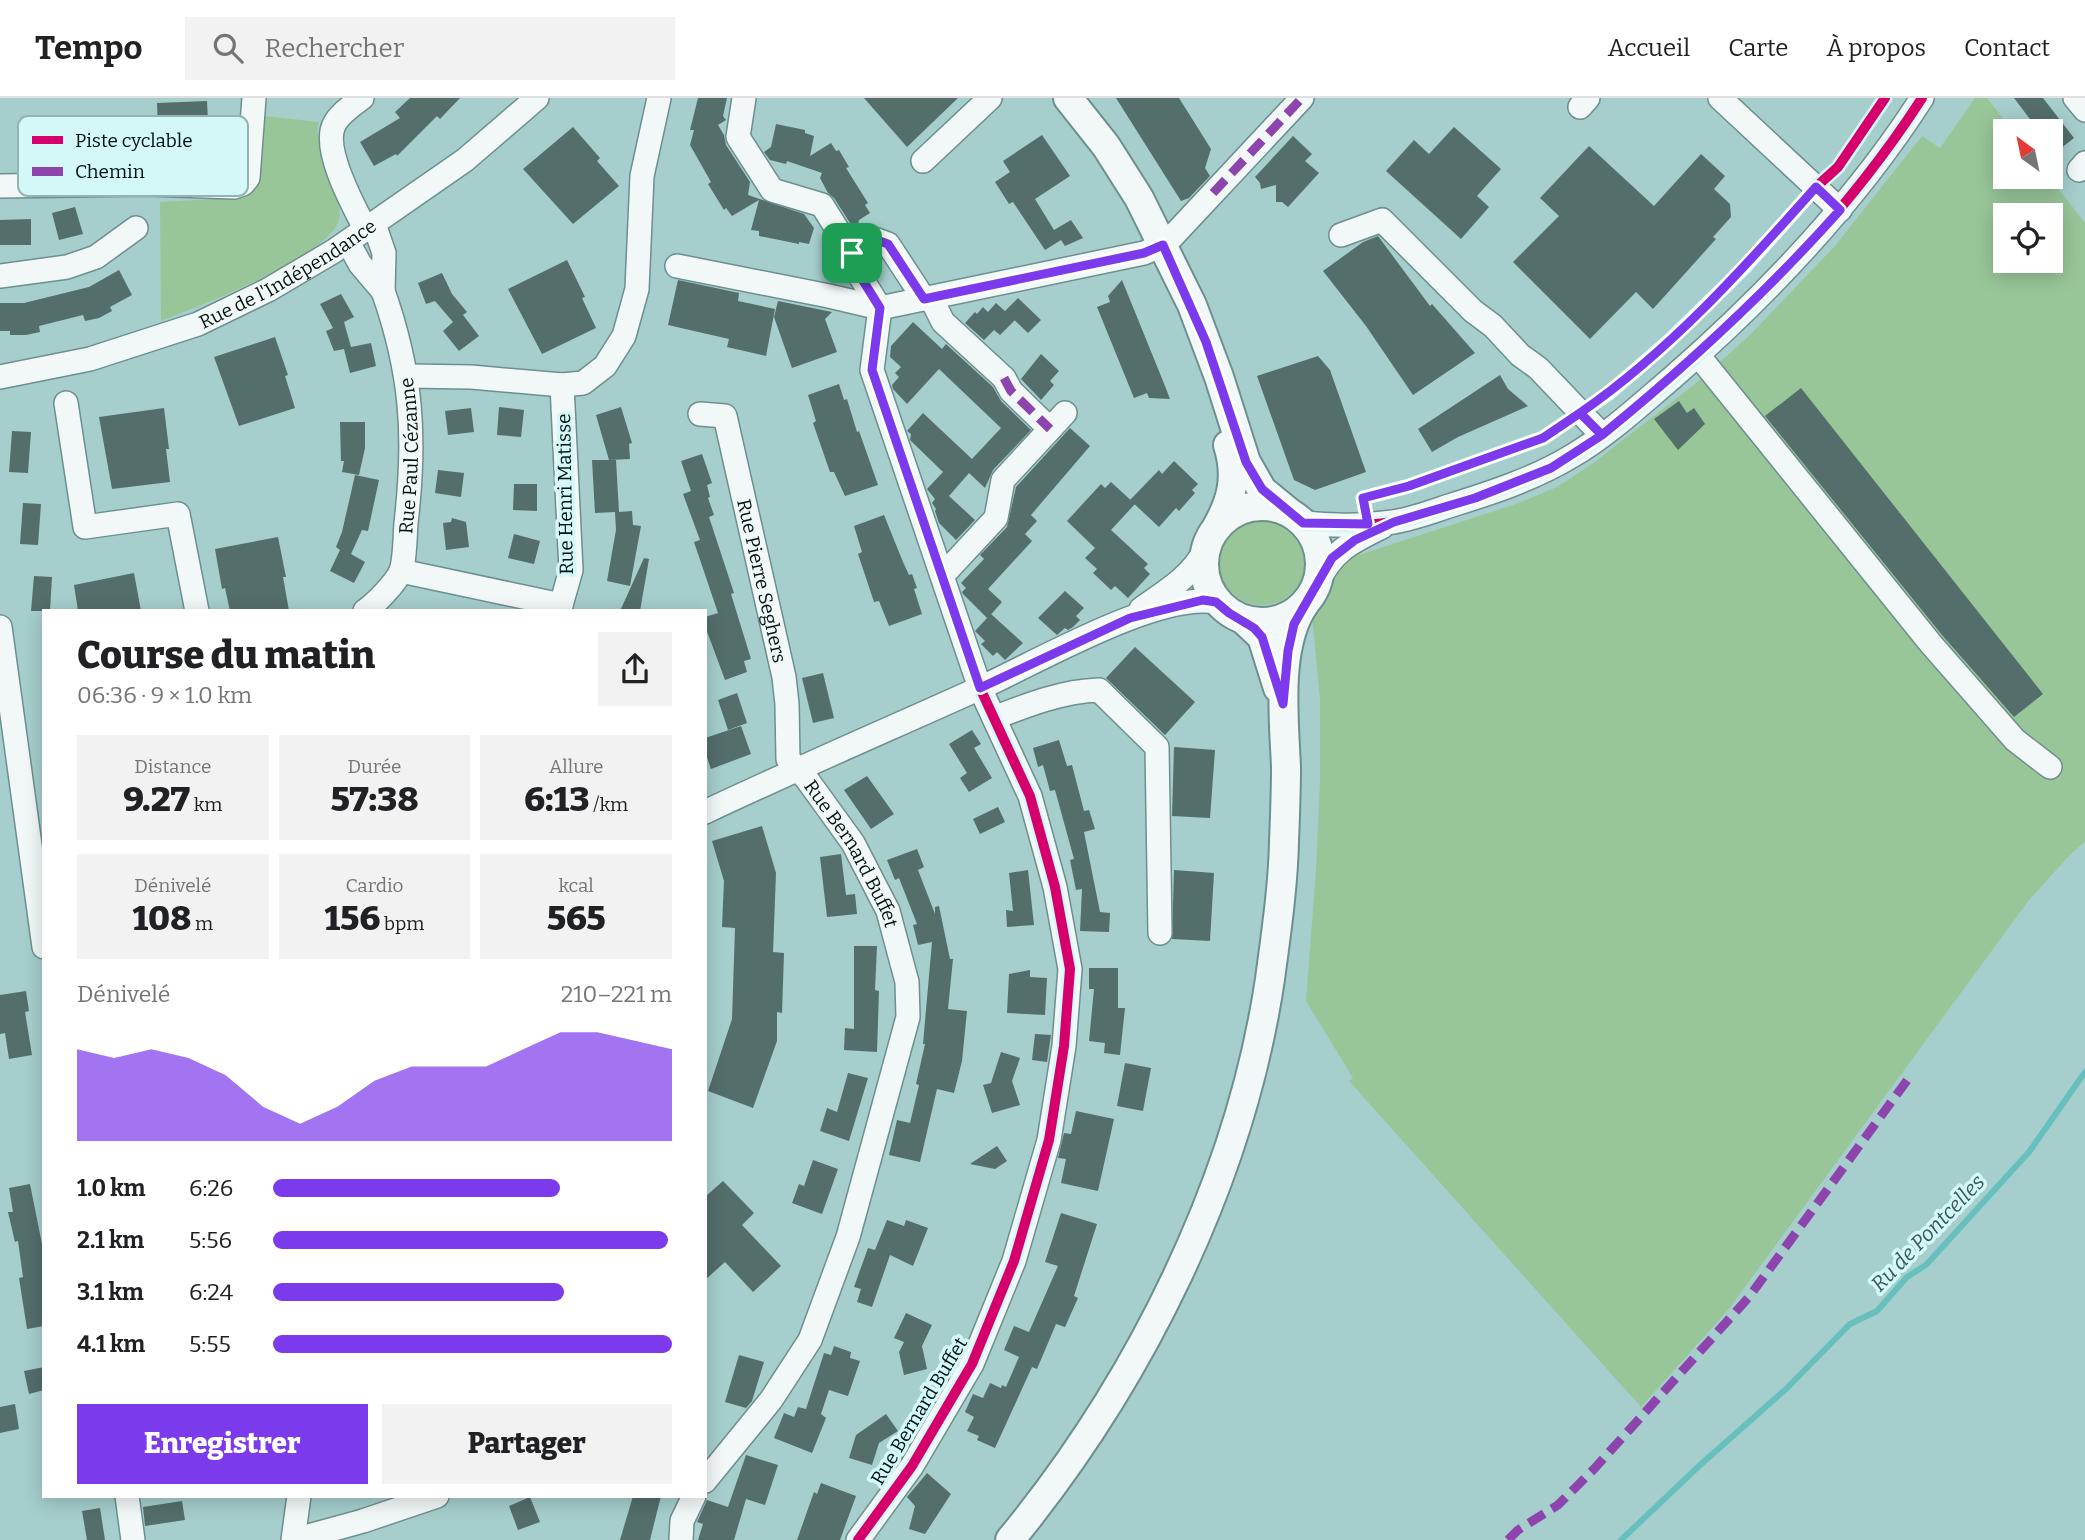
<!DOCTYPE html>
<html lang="fr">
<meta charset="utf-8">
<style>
body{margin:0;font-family:Bitter,serif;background:#f2f2f2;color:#202124;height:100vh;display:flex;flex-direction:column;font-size:26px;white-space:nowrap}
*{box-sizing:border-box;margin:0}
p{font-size:23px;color:#757577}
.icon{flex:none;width:38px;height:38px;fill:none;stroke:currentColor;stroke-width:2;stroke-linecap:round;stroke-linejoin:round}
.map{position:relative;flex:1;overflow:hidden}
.side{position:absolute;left:42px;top:511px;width:665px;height:889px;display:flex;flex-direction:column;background:#fff;border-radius:0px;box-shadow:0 4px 18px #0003}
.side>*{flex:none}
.needle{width:46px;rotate:327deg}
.tools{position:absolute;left:1993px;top:21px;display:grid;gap:14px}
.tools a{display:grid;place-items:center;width:70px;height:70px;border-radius:0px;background:#fff;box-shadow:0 4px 18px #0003;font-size:35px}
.pin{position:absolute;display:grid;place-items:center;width:60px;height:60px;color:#fff;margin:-30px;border-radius:14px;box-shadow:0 4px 10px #0006}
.round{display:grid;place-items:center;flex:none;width:74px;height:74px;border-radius:0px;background:#f2f2f2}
.overview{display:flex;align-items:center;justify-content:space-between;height:119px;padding:0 35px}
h1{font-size:38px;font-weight:800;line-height:52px}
.stats{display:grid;grid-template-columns:repeat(3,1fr);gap:10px;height:119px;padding:7px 35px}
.stats div{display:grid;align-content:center;border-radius:0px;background:#f2f2f2;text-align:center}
.stats b{font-size:35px;font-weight:800}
.stats small{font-size:19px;font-weight:400}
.stats p{font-size:19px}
.chart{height:196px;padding:14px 35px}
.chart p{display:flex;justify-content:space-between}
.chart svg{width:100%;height:126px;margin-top:7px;fill:#7c3aed;opacity:.7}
.cta{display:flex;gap:14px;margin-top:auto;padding:14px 35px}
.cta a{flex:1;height:80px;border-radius:0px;background:#7c3aed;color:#fff;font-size:28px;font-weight:800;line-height:80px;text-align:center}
.cta a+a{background:#f2f2f2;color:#202124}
ul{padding:0 35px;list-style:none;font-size:23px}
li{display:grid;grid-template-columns:112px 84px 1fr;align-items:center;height:52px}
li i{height:18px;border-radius:9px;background:#7c3aed}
header{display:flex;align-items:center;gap:42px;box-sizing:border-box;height:98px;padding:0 35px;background:#fff;border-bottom:2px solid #e0e0e0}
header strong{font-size:33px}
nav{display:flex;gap:38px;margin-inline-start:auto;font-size:24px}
.search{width:490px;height:63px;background:#f2f2f2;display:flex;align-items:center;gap:18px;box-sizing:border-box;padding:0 24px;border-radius:0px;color:#757577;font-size:26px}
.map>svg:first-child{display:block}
</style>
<header>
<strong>Tempo</strong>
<div class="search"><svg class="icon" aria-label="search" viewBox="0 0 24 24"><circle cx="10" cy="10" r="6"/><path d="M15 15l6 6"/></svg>Rechercher</div>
<nav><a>Accueil</a><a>Carte</a><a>À propos</a><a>Contact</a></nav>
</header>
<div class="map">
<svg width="2085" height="1442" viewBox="0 0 2085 1442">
<rect width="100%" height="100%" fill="#a5cecd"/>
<path fill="#99c699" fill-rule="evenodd" d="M1975,0h12l26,33h-7v46h43l36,46v618l-19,18 -37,41 -301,410 -87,97 -292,-326 4,-3 -47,-77 10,-131 4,-89v-82l-8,-84 25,-53 179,-58 41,-17 35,-23 103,-80 54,-48 86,-90 87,-110 18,12zM2006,117h45v46h-45z
M265,18l54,6 -2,9c7,23 26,64 22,88 -6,36 -144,89 -178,102l-1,-119 87,-5 9,-8z
M1218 463a44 44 0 1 1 88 0a44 44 0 1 1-88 0Z"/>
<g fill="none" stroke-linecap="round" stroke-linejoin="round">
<path stroke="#67c0be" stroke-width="6" d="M1621,1442l78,-74 87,-77 64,-65 27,-13 30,-34 19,-12 103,-113 56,-80"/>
</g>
<path fill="#546e6c" d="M410,0h50l-20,21 -3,-3 -40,40 -1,-2 -22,12 -14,-24 40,-24 -5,-6z
M698,0h29l-4,18 3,4 -8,5 6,10 2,10 24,37 -2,13 56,19 10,14 -5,16 -10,-2v2l-40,-8v-5l-8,-1 8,-30 -27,16 -6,-8 -2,2 -16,-26 3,-2 -21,-37 4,-15h-4z
M864,0h94l-51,49z
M1116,0h63l32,51 -6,19 5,8 -21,22 -8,3z
M2014,0h29l31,40 -23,18v-25h-12z
M207,3l3,60 -51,2 -2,-60z
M776,26l29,6v3l9,3 -4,20 21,-13 5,8 3,-1 10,17 -3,1 22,35 -3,2 5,8 -11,7 -2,8 -5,-2 -18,-28 -6,-5 -8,-15 2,-5 -35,-12 -1,3 -16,-4 -6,-8 7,-5z
M573,29l27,31 -3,3 22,25 -46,38 -50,-55z
M1454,29l47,42 -24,27 12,11 -28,32 -75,-68 28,-31 15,14z
M1042,37l28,41 -35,23 19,31 17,-10 12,18 -18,8 -4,-6 -16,10 -32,-48 -4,2 -14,-22 15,-10 -7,-11z
M1293,38l19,18 -7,7 14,12 -31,34 -6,-5h-6v-17l-15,4 -1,-6 -5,-6z
M1589,48l65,60 47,-52 24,22 -11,13 16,15 1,13 -18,20 3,2 -63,70 -17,-17 -46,47 -77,-77 46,-46 -19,-18z
M75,109l8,27 -24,6 -7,-27z
M31,121v26h-31v-25z
M1378,138l52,70 2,-2 43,49 -62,42 -47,-69 -43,-55 40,-29z
M567,162l18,37 -3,1 14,30 -54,26 -34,-65z
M119,172l13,25 -22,12 2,4 -13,7 -14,3 -2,-6 -44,11 1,6 -14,3h-16v-4h-10v-28h24l65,-16z
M442,175l10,21 15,18 -4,3 16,21 -20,15 -16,-20 10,-9 -18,-21 -9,3 -8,-21z
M678,182l61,13 -1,8 37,8 -9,47 -39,-9 2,-8 -61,-14z
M1122,182l43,106 5,13 -21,-1 -2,-5 -13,5 -37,-91 13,-5 -2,-6z
M341,196l13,23 -10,5 7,25 20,-4 5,23 -26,7 -6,-24 -10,2 -8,-20 7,-3 -13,-24z
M1018,200l23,22 -13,13 -23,-22z
M778,203l54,11 -7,7 12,33 -45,16 -18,-51z
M996,205l19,17 -15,15 -6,-5 -10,10 -19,-17 10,-11 2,2 6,-7 5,5z
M913,224l29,27 4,-5 47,43 8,14 30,29 -38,40 -8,18 -16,-15 -20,23 26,24 -19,20 -17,-17 -4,-12 1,-2 -4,-6 3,-4 -8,-10 16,-17 -33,-32 1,-6 -4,-3 16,-18 49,46 29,-31 -62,-59 -32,35 -14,-15 -1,-4 7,-8 -4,-4 6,-6 -11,-10 1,-11z
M275,239l13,38 -3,1 10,32 -56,18 -25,-69z
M1041,256l18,17 -9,10 4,4 -13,15 -20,-21z
M1318,258l12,14 36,102 -51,18 -21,-10 -37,-104z
M1500,277l8,14 20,17 -70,31 -26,15 -14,-23z
M839,286l5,16 3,-1 10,33 2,-1 19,54 -33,11 -11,-24h-4l-17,-49 3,-2 -8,-26z
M1801,290l242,306 -29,23 -72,-82 -177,-219z
M1679,303l8,12 7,-5 11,16 -27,26 -24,-31z
M499,309l25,3 -3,27 -24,-2z
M621,309l11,36 -3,1 1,15 -21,1 -13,-45z
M164,310l5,41h-3l4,33 -58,7 -13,-72z
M471,310l3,24 -26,3 -3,-24z
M340,324h25v26l-6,27 -17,-3 2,-11h-3z
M1070,330l20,18 -59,69 6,6 -12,13 7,7 -44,48 14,13 -14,16 3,-4 32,29 -18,17 -8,-8 -4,4 -12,-12 4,-3 -10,-10 12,-13 -24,-24 -1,-2 4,-4 -5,-5 23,-24 -4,-4 27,-28 9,-40z
M12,333l19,1 -3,41 -19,-1z
M702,356l10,29 -5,2 3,12 -2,1 6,17 -5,2 25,76 -3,1 20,65 -7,2 3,11 -22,8 -20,-54v-9l13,-4 -24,-71 6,-2 -17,-46 8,-3 -10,-30z
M592,362h24l3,52 13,-1 1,14 8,1 -11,60 -23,-5 9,-51 -1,-18 -20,1z
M1174,363l24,23 -6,6 3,3 -16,18 -3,-3 -17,19 -29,-27 29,-30 3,4z
M438,372l26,3 -3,24 -26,-4z
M355,377l24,5 -11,51 -6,-1 -11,24 14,8 -11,21 -24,-12 10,-21 -4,-3 6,-15z
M1111,384l24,22 -24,26 37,34 -4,4 6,6 -22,24 -13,-12 -4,4 -18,-17 4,-4 -12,-11 10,-10 -28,-27 34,-37 4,4z
M514,386h23v27l-24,-1z
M23,405l18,1 -3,41 -18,-1z
M884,417l19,47 6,13 3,-1 5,14 -3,1 8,25 -33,12 -10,-25 -5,1 -16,-48 4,-2 -8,-26z
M452,420l14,4 3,25 -23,3 -3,-27 8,-1z
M514,436l26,7 -6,23 -26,-6z
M278,439l8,40h-3l6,34h-59l-5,-23 -3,1 -7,-40z
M644,460l5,1 -9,52h-20z
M134,475l7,38h-63l-4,-26z
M34,478l18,1 -2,34h-19z
M1065,493l19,17 -8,8 4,4 -7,7 -5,3 -3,-2 -8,7 -19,-17z
M1135,549l60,55 -30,33 -59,-57z
M823,575l11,45 -21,5 -11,-45z
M737,595l10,30 -19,7 -10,-30z
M741,628l10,28 -40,15 -6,-17v-14z
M972,632l9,14 -7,4 18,30 -23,14 -9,-14 7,-5 -18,-29z
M1059,642l8,26 5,-1 12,46 5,-1 6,19 -11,3 16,80 10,1 -1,19 -29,-1 2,-42 -6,1 -6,-30 4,-1 -19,-69 -5,1 -7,-26 -5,2 -5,-19z
M1174,649l41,3 -5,68 -38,-2z
M867,678l27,38 -23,15 -27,-39z
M998,709l7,15 -25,12 -7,-15z
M762,728l14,47 -3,79 11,1 -2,60 -5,-1v29l-24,67 -45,-17 24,-72 3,-91 -13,-1 2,-46 -12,-40z
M917,751l7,18 -6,3 17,44v-7l4,-1 11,53h3l-5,50 19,2 -5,50 -8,32 -17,-4 -17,73 -31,-7 8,-35 13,3 9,-38 -3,-1 9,-40h-2l9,-102 -14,3 -5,-20 4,-1 -18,-46 -4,2 -8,-20z
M841,756l5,41 9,-1 2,20 -30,3 -7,-60z
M1028,772l6,55 -27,2 -1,-17 7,1 -4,-38z
M1174,772l40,3 -4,68 -38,-2z
M854,848h23l-2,44 4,1 -2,61 -33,-2 1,-22 9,1z
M1089,870h29v40h7l-5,47 -16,-2 1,-10 -16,-2 5,-52h-5z
M1030,872v7l17,1 -2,37 -38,-2 2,-39z
M26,893l3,20 -4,1 7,43 -23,4 -4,-26 -5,1v-39z
M1035,936l16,1 -4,27 -15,-2z
M1001,954l19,6 -8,23 8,24 -28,8 -9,-28 8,-2z
M1125,965l26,5 -8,43 -26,-5z
M848,975l20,5 -19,63 -29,-10 7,-23 10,4z
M1076,1013l38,8 -16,72 -37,-8 5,-24 -8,-1 6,-25 7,1z
M997,1048l10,15 -12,8 -25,-5z
M813,1062l25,9 -16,45 -30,-11 7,-19 5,2z
M723,1083l31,32 -12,12 39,41 -28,26 -28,-30 -20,18v-83z
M30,1086l14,70v72l-17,3 -8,-51 4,-1 -5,-36 -3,1 -7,-30h5l-4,-24z
M1061,1115l36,11 -23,72 4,2 -13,29 -9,-3 -19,45 -5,-2 -37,81 -18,-8 2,-4 -12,-5 7,-14 -9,-5 8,-18 10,4 7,-15 11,5 1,-3 4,2 13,-30 -15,-7 10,-24 15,6 29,-66 -13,-4z
M887,1122l17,6 2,-6 22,8 -15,38 -23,-11 -18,52 -15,-5 4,-13 -7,-2 14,-39 7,2z
M906,1215l26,12 -10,21 5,23 -23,6 -5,-23 5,-10 -10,-4z
M834,1248l17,6 -1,6 10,3 -12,35 -19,-6 -8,24 5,4 -14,35 -38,-15 10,-25 10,4 4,-10 8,2 18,-56 7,2z
M739,1257l25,7 -12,39 -6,7 -21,-6z
M44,1269v23l-15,4 -5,-23z
M15,1306l4,25 -19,4v-26z
M886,1316l12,17 -19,12 -7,22 -23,-7 7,-23z
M746,1357l32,10 -13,40 -19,-6 -12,41h-36l5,-16 -6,-2 10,-22 21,7z
M927,1375l24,21 -26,40 -16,-5 6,-23 -8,-9z
M821,1385l35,13 -16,44h-43l17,-48 3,2z
M633,1398h28l-11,44h-30z
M530,1399l10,25 -22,8 -9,-24z
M182,1403l3,19 -40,6 -2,-19z
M100,1410l5,32h-18l-5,-29z"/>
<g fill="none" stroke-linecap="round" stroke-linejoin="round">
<g stroke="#6d8f8e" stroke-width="26">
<g id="minor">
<path d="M362,0c-9,7 -23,16 -28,27 -12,25 20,82 32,105"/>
<path d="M744,0l-6,39 34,53 50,15 30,48"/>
<path d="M1720,0l120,112"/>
<path d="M2075,0l10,12"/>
<path d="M1580,9l8,-9"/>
<path d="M923,63l67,-63"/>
<path d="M2079,72l6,-7"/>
<path d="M0,88l147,-2 87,3 9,-3 5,-6 6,-80"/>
<path d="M1341,137l41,-15 91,91 20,15 27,29 18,13 64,67"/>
<path d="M348,144l12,22 23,27 1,-38 -10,-29"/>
<path d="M677,168l152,30 51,12 264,-55 19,-8 9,-8 130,-139"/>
<path d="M0,178l67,-9 29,-10 40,-29"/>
<path d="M931,200l12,24 61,56 7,13 39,38"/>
<path d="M880,210l-28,-45v-10l22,-14 14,5 36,55"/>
<path d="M1698,257l233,289 84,96 35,27"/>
<path d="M407,278l64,1 91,8 21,-2 22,-17 19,-30 13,-47 5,-113 17,-78"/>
<path id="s1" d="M0,279l90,-18 108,-35 70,-34 66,-39 131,-91 72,-62"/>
<path d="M66,305l19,124 93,-13 19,97"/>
<path id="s2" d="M700,316l25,2 59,261 3,27 1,55 18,19 47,65 35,68 19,71 1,35 -60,220 -38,103 -39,60 -66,81"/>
<path d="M1303,425c29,3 61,3 90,-1 19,-3 38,-10 56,-16 42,-13 85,-27 123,-50 36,-21 68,-51 100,-78 95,-83 182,-174 250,-280"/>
<path d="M401,473l160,34"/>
<path d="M943,477l53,-57 7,-38 62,-67"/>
<path d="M1316,488c15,-34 33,-43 66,-59"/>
<path d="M561,507l10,-35 -9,-185"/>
<path d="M1141,511c25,-18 50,-32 64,-59"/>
<path id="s3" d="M365,513c10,-7 31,-28 36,-40 4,-11 4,-35 5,-48 10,-86 6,-150 -23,-232"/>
<path d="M0,529l44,320"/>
<path d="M994,620c33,-13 69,-27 105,-28l58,57 3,186"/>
<path d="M705,714c91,-43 182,-82 273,-123 58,-26 178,-97 238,-87"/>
<path d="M127,1398l6,44"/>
<path d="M293,1442l6,-44"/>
<path d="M294,1442l69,-19 74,-25"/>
<path d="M681,1442l1,-19 12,-25"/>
<path d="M858,1442l54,-74 60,-102 42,-103 35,-121 15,-94 6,-77 -15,-82 -25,-91 -50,-108 -108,-318 8,-62"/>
</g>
</g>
<g stroke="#6d8f8e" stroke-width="32">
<path id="major" d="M1068,0l38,48 33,52 53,107 27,72 27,85 16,28 28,23
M1204 466a58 58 0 1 1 116 0a58 58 0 1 1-116 0Z
M1215,432c17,-29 23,-53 13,-85
M1244,522l18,17 16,51
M1010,1442c129,-157 230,-359 260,-561 6,-45 13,-92 14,-137 1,-25 2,-50 2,-75 -2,-49 -11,-123 20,-165"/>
</g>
<use href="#minor" stroke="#f2f8f8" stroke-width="23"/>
<use href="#major" stroke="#f2f8f8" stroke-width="28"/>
<path stroke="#8e44ad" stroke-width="9" stroke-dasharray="18 9" stroke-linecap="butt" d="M1213,95l89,-95
M1004,280l7,13 39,38
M1508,1442l10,-10 40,-25 36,-36 155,-172 159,-218"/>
<g stroke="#d4f8f7" stroke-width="15">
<path id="cycleway" d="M1303,425c29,3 61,3 90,-1 19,-3 38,-10 56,-16 42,-13 85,-27 123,-50 36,-21 68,-51 100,-78 95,-83 182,-174 250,-280
M1368,426l-5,-26 46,-12 134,-48 66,-45 58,-50 76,-74 73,-82 22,-20 47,-69
M858,1442l54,-74 60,-102 42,-103 35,-121 15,-94 6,-77 -15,-82 -25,-91 -50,-108 -108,-318 8,-62"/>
</g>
<use href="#cycleway" stroke="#d6006c" stroke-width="10"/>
</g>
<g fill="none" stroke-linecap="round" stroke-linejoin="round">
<g stroke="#fff" stroke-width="14">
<path id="route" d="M852,155v10l28,45 -8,62 108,318 150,-70 73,-18 13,2 13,11 25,15 8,9 21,67 5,-53 6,-27 38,-66 23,-18 39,-18 81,-24 76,-30 51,-33 -22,-22c90,-62 164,-145 236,-226l24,23c-74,83 -152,155 -238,225l-22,-22 -37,25 -134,48 -46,12 5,26 -65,-1 -41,-34 -16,-27 -40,-120 -43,-97 -19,8 -220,46 -36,-55 -14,-5 -22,14"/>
</g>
<use href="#route" stroke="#7c3aed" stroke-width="9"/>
</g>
<g text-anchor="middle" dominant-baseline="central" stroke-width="7" stroke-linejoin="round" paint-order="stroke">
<g font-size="19" fill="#001313" stroke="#d4f8f7">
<text stroke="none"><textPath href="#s1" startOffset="308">Rue de l'Indépendance</textPath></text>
<text stroke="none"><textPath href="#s3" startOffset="170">Rue Paul Cézanne</textPath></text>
<text transform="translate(565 396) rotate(-91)">Rue Henri Matisse</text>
<text stroke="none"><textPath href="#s2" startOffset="194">Rue Pierre Seghers</textPath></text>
<text stroke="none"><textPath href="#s2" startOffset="490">Rue Bernard Buffet</textPath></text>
<text transform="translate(919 1313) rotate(-59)">Rue Bernard Buffet</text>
</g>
<g font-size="21" font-style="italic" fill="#385a59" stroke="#d4f8f7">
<text transform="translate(1928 1135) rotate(-46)">Ru de Pontcelles</text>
</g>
</g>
<rect x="18" y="18" width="230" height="80" rx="10" fill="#d4f8f7" stroke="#94b3b3" stroke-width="2"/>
<rect x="32" y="38" width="31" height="8" fill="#d6006c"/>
<rect x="32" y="69" width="31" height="9" fill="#8e44ad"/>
<g font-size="19" fill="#001313">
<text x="75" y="49">Piste cyclable</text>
<text x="75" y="80">Chemin</text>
</g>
</svg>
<div class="tools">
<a><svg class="needle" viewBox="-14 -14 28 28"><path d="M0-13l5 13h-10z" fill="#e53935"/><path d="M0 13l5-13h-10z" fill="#757577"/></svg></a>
<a><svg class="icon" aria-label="locate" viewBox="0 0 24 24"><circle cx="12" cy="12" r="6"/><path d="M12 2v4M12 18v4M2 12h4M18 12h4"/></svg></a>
</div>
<div class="pin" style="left:852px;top:155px;background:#1e9e55"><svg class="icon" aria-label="arrive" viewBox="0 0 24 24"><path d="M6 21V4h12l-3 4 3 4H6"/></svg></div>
<section class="side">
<div class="overview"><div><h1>Course du matin</h1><p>06:36 · 9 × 1.0 km</p></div><a class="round"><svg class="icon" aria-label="share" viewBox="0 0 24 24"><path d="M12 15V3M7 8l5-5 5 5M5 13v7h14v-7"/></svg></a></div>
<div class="stats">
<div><p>Distance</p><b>9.27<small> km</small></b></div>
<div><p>Durée</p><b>57:38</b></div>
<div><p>Allure</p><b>6:13<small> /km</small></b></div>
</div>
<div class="stats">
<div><p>Dénivelé</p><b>108<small> m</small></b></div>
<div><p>Cardio</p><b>156<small> bpm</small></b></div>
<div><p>kcal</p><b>565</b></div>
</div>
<div class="chart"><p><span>Dénivelé</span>210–221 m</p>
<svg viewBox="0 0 160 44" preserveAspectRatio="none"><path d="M0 44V12L10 15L20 12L30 15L40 21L50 32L60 38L70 32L80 23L90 18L100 18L110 18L120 12L130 6L140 6L150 9L160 12V44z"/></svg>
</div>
<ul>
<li><b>1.0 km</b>6:26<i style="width:72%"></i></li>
<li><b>2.1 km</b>5:56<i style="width:99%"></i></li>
<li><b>3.1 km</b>6:24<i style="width:73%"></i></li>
<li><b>4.1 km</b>5:55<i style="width:100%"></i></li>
</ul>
<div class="cta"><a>Enregistrer</a><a>Partager</a></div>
</section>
</div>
